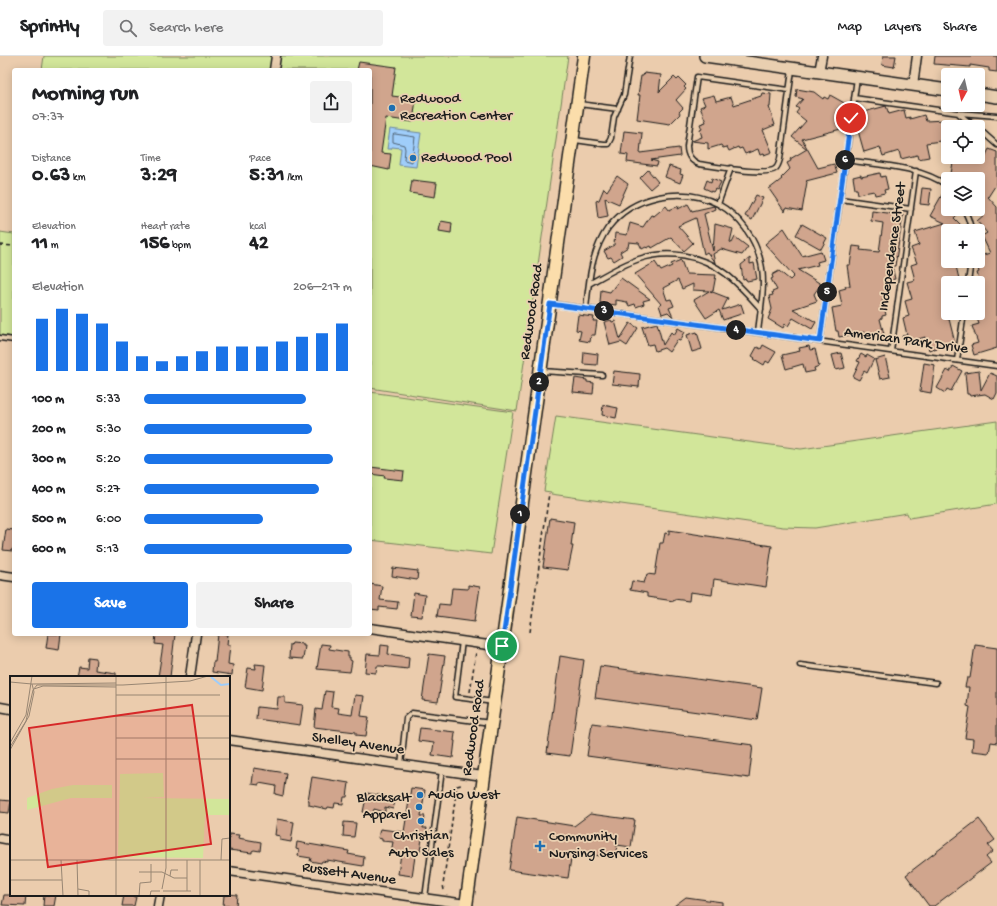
<!DOCTYPE html>
<meta charset="utf-8">
<style>
body{margin:0;font-family:"Gochi Hand",sans-serif;background:#f2f2f2;color:#202124;height:100vh;display:flex;flex-direction:column;font-size:15px;white-space:nowrap}
*{box-sizing:border-box;margin:0}
p{font-size:13px;color:#757577}
.icon{flex:none;width:22px;height:22px;fill:none;stroke:currentColor;stroke-width:2;stroke-linecap:round;stroke-linejoin:round}
.map{position:relative;flex:1;overflow:hidden}
.panel{position:absolute;left:12px;top:12px;width:360px;height:568px;display:flex;flex-direction:column;background:#fff;border-radius:4px;box-shadow:0 2px 10px #0003}
.panel>*{flex:none}
.needle{width:26px;rotate:188deg}
.tools{position:absolute;left:941px;top:12px;display:grid;gap:8px}
.tools a{display:grid;place-items:center;width:44px;height:44px;border-radius:4px;background:#fff;box-shadow:0 2px 10px #0003;font-size:20px}
.pin{position:absolute;display:grid;place-items:center;width:34px;height:34px;color:#fff;margin:-17px;border:2px solid #fff;border-radius:50%;box-shadow:0 1px 4px #0007}
.km{position:absolute;width:20px;height:20px;margin:-10px;border-radius:50%;background:#222;color:#fff;font-size:11px;line-height:20px;text-align:center}
.round{display:grid;place-items:center;flex:none;width:42px;height:42px;border-radius:4px;background:#f2f2f2}
.overview{display:flex;align-items:center;justify-content:space-between;height:68px;padding:0 20px}
h1{font-size:22px;font-weight:700;line-height:30px}
.figures{display:grid;grid-template-columns:repeat(3,1fr);gap:6px;height:68px;padding:4px 20px}
.figures div{display:grid;align-content:center}
.figures b{font-size:20px;font-weight:700}
.figures small{font-size:11px;font-weight:400}
.figures p{font-size:11px}
.chart{height:112px;padding:8px 20px}
.chart p{display:flex;justify-content:space-between}
.chart svg{width:100%;height:72px;margin-top:4px;stroke:#1a73e8;stroke-width:6}
.primary-button{display:flex;gap:8px;margin-top:auto;padding:8px 20px}
.primary-button a{flex:1;height:46px;border-radius:4px;background:#1a73e8;color:#fff;font-size:16px;font-weight:700;line-height:46px;text-align:center}
.primary-button a+a{background:#f2f2f2;color:#202124}
ul{padding:0 20px;list-style:none;font-size:13px}
li{display:grid;grid-template-columns:64px 48px 1fr;align-items:center;height:30px}
li i{height:10px;border-radius:5px;background:#1a73e8}
header{display:flex;align-items:center;gap:24px;box-sizing:border-box;height:56px;padding:0 20px;background:#fff;border-bottom:1px solid #e0e0e0}
header strong{font-size:19px}
nav{display:flex;gap:22px;margin-inline-start:auto;font-size:14px}
.search{width:280px;height:36px;background:#f2f2f2;display:flex;align-items:center;gap:10px;box-sizing:border-box;padding:0 14px;border-radius:4px;color:#757577;font-size:15px}
.map>svg:first-child{display:block}
</style>
<header>
<strong>Sprintly</strong>
<div class="search"><svg class="icon" aria-label="search" viewBox="0 0 24 24"><circle cx="10" cy="10" r="6"/><path d="M15 15l6 6"/></svg>Search here</div>
<nav><a>Map</a><a>Layers</a><a>Share</a></nav>
</header>
<div class="map">
<svg width="997" height="850" viewBox="0 0 997 850">
<rect width="100%" height="100%" fill="#ebccad"/>
<filter id="ink" filterUnits="userSpaceOnUse"><feTurbulence type="fractalNoise" baseFrequency=".025" numOctaves="2"/><feDisplacementMap in="SourceGraphic" scale="8" xChannelSelector="R" yChannelSelector="G"/><feConvolveMatrix kernelMatrix="1 2 1 2 8 2 1 2 1" color-interpolation-filters="sRGB"/></filter>
<g filter="url(#ink)">
<path fill="#d2e69a" stroke="#77815b" d="M44,0h524l-51,355 -147,-23v-318h-328z
M0,176l14,2v103l-14,-2z
M370,336l143,20 -22,142 -121,-14z
M556,360l245,33 196,-28v83l-88,14 -2,-5 -92,15 -32,-1 -232,-33v-2l-7,-1z"/>
<path fill="#9fcdfa" stroke="#6b86a1" d="M390,73l31,4 -5,34 -17,-2 2,-17 -9,-1 -1,2h-4z"/>
<g fill="none" stroke-linecap="round" stroke-linejoin="round">
<path stroke="#506375" stroke-width="1" d="M395,78l20,3 -3,25 -8,-2 1,-11 -1,-4 -11,-3v-7z"/>
</g>
<path fill="#d0a58d" stroke="#1c1c1c" d="M883,0h13l-2,11 -12,-2z
M935,0h62v16l-8,-1v-3l-19,-3v2l-36,-3z
M359,6l37,5 -4,29 24,3 -3,23 -27,-4 -5,35 10,1 -2,16 -19,-4v-96h-13z
M644,17l17,2 -2,17 15,-15 3,3 2,-2 7,7 -2,2 2,2 -10,11 7,8 -4,4 1,2 -10,10 -33,-5 3,-24h-2l3,-19h2z
M797,33l17,3 9,7 1,-2 4,2 2,-4 16,9 -8,14 3,11 -39,10 16,29 16,-4 3,9 -31,8 1,1 -5,29 -16,-3 -1,4 -16,-23 13,-10 -1,-1 9,-9 -3,-6 4,-2 -1,-2 17,-10 -15,-12 14,-16 -10,-8 3,-4 -3,-2 7,-8 -7,-2z
M762,37l9,1 -1,13h-1l6,18 -12,5 9,22 -8,3v-1l-4,1 -2,-6 -13,5 -3,-6 -3,1 -1,-2 -9,4 -2,-4 -4,1 -2,-3 -13,4v-6l-16,-2 10,-4 -2,-7 2,-1 -2,-5 6,-2 -6,-15 5,-2 -3,-7 12,-3 2,6 15,-4 3,8 27,-9z
M886,50l3,8 15,-4 2,8 4,-1v2l14,-4 2,6 19,-1v2h3v18l-22,3 3,14 -11,2 -1,-4 -16,4 -2,-8 -16,5 -3,-9 -16,5 -7,-25 7,-2 -4,-12z
M624,75l18,2 -2,20 39,-5 1,8 -29,4 7,2 -1,4 -30,-4 1,-7 -7,-1z
M989,93l8,3v31l-9,14 9,10v141l-23,7 -3,-10 7,-2 -6,-17 7,-2 -4,-11h3v-22l5,-1 -6,-17 2,-1 -1,-3 5,-2 -3,-11 10,-3 -8,-17 5,-3 -10,-12 8,-7 -7,-6v-29h-28l4,-22h31z
M669,110l12,4 -1,4 3,1 -3,8 -15,-6z
M648,114l10,12 -8,7 -10,-11z
M880,117l1,4 4,-1 3,13 -4,1 1,3 -10,2 -1,-4 -16,3 -1,-5h-2l-2,-12 8,-2v2z
M617,120l11,8 -9,20 -14,-6 3,18 -10,2 -2,-17 3,-1 5,-12 3,3z
M712,122l9,4 -4,8 -2,-1 -2,3 -9,-4 3,-8 4,2z
M412,124l25,3 -2,14 -25,-4z
M922,132l9,1 -2,16 -9,-1z
M943,137l5,3v13h4l6,5 -4,4 6,6 4,7h-16v33l7,-2 5,21h-12v37l1,-1 6,24 -21,6v-1l-5,2 -4,-13 -20,6 -3,-7 5,-1 -4,-17 6,-2 -4,-15 7,-2 -5,-17 8,-2 -4,-15 6,-2 -6,-15 8,-3 -4,-13 30,-9 -15,-7z
M756,139l7,3 -11,22 -7,-4z
M688,148l4,7 22,-5 1,3 -11,5 9,37 2,-27 18,5 -3,13 2,1 3,-6 13,10 -6,8 -21,-6 -8,5 2,9 -8,-11 -3,2 -8,-36 -18,8 15,17 -9,8 -13,-14 -19,11 -1,-2 -4,2 -1,-1 -4,2 -3,-6 -10,-1 -1,5 -8,5 2,4 -8,5 -3,-4 -3,1 -4,-7 10,-6 1,-12 12,2 3,-12 13,4 8,-12 3,1 12,-10 3,4 10,-4 -1,3z
M872,155l31,4 -8,51h-3l3,13 -10,2 4,17 -7,1 4,16 -4,1v2l-2,1 4,15 -18,4 -2,-6 -25,5 -1,-6h-2l-4,-23 10,-2 -3,-16 7,-2 -1,-2h5l-3,-21h3l3,-19 8,1 -1,3 19,2 4,-29 -12,-2z
M441,165l11,2 -1,10 -12,-2z
M802,168l25,14 -6,11 -25,-14z
M784,172l18,28 19,-5 3,9 -7,2 1,3 -20,5 23,14 -7,10 3,7 -24,8 23,13 -4,7 -19,-11 -5,8 -3,-2 -2,4 -15,-9 4,-10 -3,-13 4,-1 -1,-3 5,-2 -6,-11 2,-1 -1,-3 7,-4 11,9 4,-4 -29,-32z
M750,202v6l4,-1 3,16 -10,2 -1,-2 -3,1 -2,-15z
M681,204l5,14 30,1 -3,16h-3l18,7 -6,12 19,-6 3,9 -21,7 -4,-10 -13,8 -12,-18 15,-9 -16,-1v-6l-11,5 -4,-9 -15,8 4,12 4,-1 3,7 -5,2 4,9 -5,-5 -6,2 -3,-9 2,-1 -26,-30 20,-12 6,9 11,-5 -1,-2z
M621,222l29,21 -7,2 1,3 -8,3 -1,-3 -6,2 -2,-4 -11,-2v5l-16,-2 1,-13 9,2z
M578,259l16,2 -1,4h4l-2,14h-4l-1,7 -11,-2 2,-9 -5,-1z
M611,264l1,2 3,-1 5,18 10,-16 8,5 -11,18 -6,-4 -11,3 -6,-23z
M657,267l6,22 8,-13 3,3 4,-7 7,4 -5,9 -3,-1 -8,12 -5,-4 -9,3 -2,-7 -5,1 -6,-18z
M697,276l5,17 -10,3 -5,-17z
M763,289l13,7 -7,11 -3,-2 -2,4 -10,-6 1,-1 -3,-2 5,-9 4,2z
M809,290l1,4 5,-1 4,17 -5,2 1,3 -10,2 -2,-9 -17,5 -4,-14 18,-4 -1,-3z
M584,296l14,2 -1,11 -14,-1z
M841,297l4,15 -9,2 -4,-15z
M861,298l5,3 1,-2 7,4 -7,14 -3,-2 -5,9 -6,-3 7,-15 -3,-1z
M885,301l5,20 -10,2 -5,-19z
M924,307l11,2 -4,28 -11,-2z
M953,310l9,5 -11,20 -4,-2 -2,4 -8,-5 10,-18 3,2z
M614,315l26,3 -1,13 -27,-3z
M979,315l2,19 9,-17 7,3v17l-3,6 -9,-5 -15,2 -1,-2h-2l-2,-21z
M575,322l12,2v2l7,1 -1,11 -20,-2z
M603,349l15,3 -2,10 -14,-3z
M370,411l34,4 -1,9 -19,-2 1,-2 -15,-2z
M550,462l24,4 -3,24h2l-5,24 -25,-3z
M6,473l8,1v19h-2v2l-9,-1z
M669,474l103,16 -6,41 -52,-8 -2,16 -22,-3 -1,9 -15,-2v2l-27,-4v-4l-17,-3 2,-9 12,2 3,-9 8,1 5,-32h3l2,-10 4,1z
M393,512l25,3 -1,9 -25,-4z
M370,528l12,2 -2,14 18,2 -1,7 -18,-2v3l-9,-1z
M468,529l12,2 -5,34 -38,-5 2,-12 11,1 2,-17 16,1z
M414,537l11,2 -3,22 -11,-1z
M48,578h13l-2,16 -13,-2z
M156,578h19l-5,43h-12l5,-32 -8,-1z
M218,578h10l-1,11h3l-2,19 5,1 -1,10 -20,-3 1,-10h2z
M292,587l11,1v2h2l-2,13 -14,-1 1,-14 1,1z
M321,588l9,1 -1,4 19,3v5h2v3l2,1 -2,11 -33,-3z
M381,589l8,1 -1,8 21,3 -1,12 -27,-3h-4l-1,7 -11,-1 2,-18 13,1z
M975,589l22,3v95l-6,-1 -2,11 -17,-2 1,-12 -8,-1 5,-31 -3,-1 2,-19h-4l2,-9h3z
M429,598l16,2 -7,46 -16,-2z
M560,600l24,4 -14,96 -23,-3z
M88,601l8,1 -1,12 21,3v4h-39l2,-10 8,1z
M255,608l10,1 -3,25 -17,-3 3,-19 8,1z
M600,610l162,22 -5,32 -162,-22z
M325,635l8,1 -2,15 8,1 -1,5 14,2 3,-20 9,1 -3,20 8,1 -3,19 -10,-1v-3l-42,-5 2,-18 6,1z
M278,641h7v6l18,2 -3,20 -44,-6 1,-12 20,2z
M592,667l161,22 -4,33 -162,-22z
M420,672l35,4 -1,9h1l-2,17 -21,-3 2,-12 -16,-2z
M254,712l32,5 -3,23 -8,-2 1,-8 -17,-3v2l-7,-1z
M312,721l37,6 -2,14h-3l-1,7 -8,-1 -1,5 -6,-1 -1,2 -18,-4v-5h-1z
M411,732l14,2 -4,26h4l-2,12h4l-2,11h-3l-2,12 -4,-1 -4,26 -14,-2 3,-20 -10,-2 2,-10 -11,-1v-2l-4,-1 2,-9 24,3z
M367,737l29,5 -3,11 -8,-2v5l-11,-3 -1,5 -10,-2z
M0,744l11,1 -2,12 -9,-1z
M590,758l45,6 -4,27 -14,-2 -2,13 -43,-6 -4,26 -59,-8 8,-53 57,9z
M277,763l17,3 -3,20 -11,-2v-4l-5,-1z
M979,763l16,21 -7,5 5,6 -7,6 5,6 -57,43h-5l-23,-31z
M344,766l12,1 -2,14 -11,-1z
M229,778l10,1 -1,3 23,4 -1,9 -6,-1 -2,1v2l-23,-3z
M297,786l52,9 -1,3 16,3 -1,9 -36,-6v2l-5,-1 -1,2 -11,-2 1,-3 -13,-2 1,-6 -3,-1z
M229,838l8,1 -1,11h-13l1,-11h5z
M4,839h22l-1,11 -23,-1z
M44,839h12l-2,11h-11z
M124,839l12,2 -2,9h-12z
M686,841l36,5v4h-48z"/>
<g fill="none" stroke-linecap="round" stroke-linejoin="round">
<g stroke="#1c1c1c" stroke-width="7">
<path id="lane" d="M789,34l-92,-13 -10,69c0,9 4,15 12,18 14,2 66,12 76,5 3,-2 4,-6 5,-10l12,-89
M854,42l105,15 38,3
M579,48l39,5
M959,58l17,13
M978,72l19,17
M575,84l28,4h5l3,-6 3,-21 10,-22 6,-39
M845,104c35,5 74,6 103,26
M840,143l71,10
M718,148l13,-36
M964,153l4,9 4,13
M968,227l3,-22
M589,228c16,-9 32,-19 50,-25 29,-10 63,-4 87,15 13,10 24,23 35,35
M552,248l445,62
M586,253c3,-29 5,-57 22,-81 25,-33 74,-42 110,-24 22,12 38,35 43,59 5,21 -1,49 -3,69
M0,282l14,2
M820,285l37,-263
M891,295l25,-180
M957,304l7,-47
M542,315l60,4
M462,585l-7,56 39,5
M800,609l136,18
M401,709l5,-47 6,-5 79,10
M425,842l17,-128"/>
</g>
<g stroke="#1c1c1c" stroke-width="11">
<path id="street" d="M274,14l2,-14
M819,16l3,-16
M913,29l4,-29
M0,519l14,2
M370,572l132,19
M190,621l6,-43
M0,651l11,2
M229,684l254,36
M0,782l11,2
M229,815l237,33
M158,850l2,-11"/>
</g>
<g stroke="#1c1c1c" stroke-width="14">
<path id="secondary" d="M705,0l243,34
M978,38l19,3"/>
</g>
<g stroke="#1c1c1c" stroke-width="15">
<path id="primary" d="M466,850l118,-850"/>
</g>
<path stroke="#1c1c1c" stroke-width="1.5" stroke-dasharray="4 3" stroke-linecap="butt" d="M0,189l14,1
M530,576l19,-139
M470,636l6,-40
M444,834l-1,-5 14,-99 4,-1"/>
<use href="#lane" stroke="#e9cfb0" stroke-width="4"/>
<use href="#street" stroke="#e9cfb0" stroke-width="8"/>
<use href="#secondary" stroke="#e9cfb0" stroke-width="11"/>
<use href="#primary" stroke="#fbddab" stroke-width="12"/>
</g>
</g>
<g fill="none" stroke-linecap="round" stroke-linejoin="round" filter="url(#ink)">
<g stroke="#fff" stroke-width="8">
<path id="route" d="M502,590l48,-342 270,37 31,-223"/>
</g>
<use href="#route" stroke="#1a73e8" stroke-width="5"/>
</g>
<g fill="#1f6fb2" stroke="#e9cfb0" stroke-width="1.5">
<circle cx="392" cy="52" r="4"/>
<circle cx="413" cy="102" r="4"/>
<circle cx="420" cy="739" r="4"/>
<circle cx="419" cy="751" r="4"/>
<circle cx="421" cy="765" r="4"/>
<path d="M538 784h4v4h4v4h-4v4h-4v-4h-4v-4h4z"/>
</g>
<g text-anchor="middle" dominant-baseline="central" stroke-width="3.5" stroke-linejoin="round" paint-order="stroke">
<g font-size="15" fill="#1c1c1c" stroke="#e9cfb0" text-anchor="start">
<text x="400" y="43">Redwood<tspan x="400" dy="17">Recreation Center</tspan></text>
<text x="421" y="102">Redwood Pool</text>
<text x="428" y="739">Audio West</text>
<text x="411" y="742" text-anchor="end">Blacksalt<tspan x="411" dy="17">Apparel</tspan></text>
<text x="421" y="780" text-anchor="middle">Christian<tspan x="421" dy="17">Auto Sales</tspan></text>
<text x="549" y="781">Community<tspan x="549" dy="17">Nursing Services</tspan></text>
</g>
<g font-size="15" fill="#1c1c1c" stroke="#e9cfb0">
<text transform="translate(893 191) rotate(-82)">Independence Street</text>
<text transform="translate(532 256) rotate(-82)">Redwood Road</text>
<text transform="translate(906 285) rotate(8)">American Park Drive</text>
<text transform="translate(474 672) rotate(-82)">Redwood Road</text>
<text transform="translate(358 688) rotate(8)">Shelley Avenue</text>
<text transform="translate(349 818) rotate(8)">Russett Avenue</text>
</g>
</g>
<g transform="translate(10 620)">
<rect width="220" height="220" fill="#ebccad"/>
<path d="M153,97l1,24 -22,1 88,1v16h-25l-2,43 -85,-1 2,-83zM102,109v13h-41l-44,12v-12l25,-9 21,-4z" fill="#d2e69a"/>
<path fill="none" stroke="#9fcdfa" stroke-width="2" d="M201,1l10,8 9,-1"/>
<path fill="none" stroke="#988673" stroke-width="1" d="M106,0v220M0,6l22,2 84,-1M24,13l9,-3 73,1M106,19h104M106,40h114M106,62h114M0,67l16,-28 6,-39M0,71l16,-26 7,-31 4,-5h86l67,-4 18,-5M0,74l19,-34 5,-24 -2,-8M106,83h114M0,184h106M51,184l2,36M67,184l1,36M106,184h114M177,184v31M190,184v36M211,184l1,-21 8,-1M129,196h23l12,6h13M160,200l1,-6h7M0,204h52M68,213l11,2v5M152,213l4,-21v-192M153,215h28M129,220l1,-13 11,-1v-18M140,220l1,-5h9"/>
<path fill="#d62828" fill-opacity="0.15" stroke="#d62828" stroke-width="2" d="M182,29l19,139 -163,23 -19,-139z"/>
<rect width="220" height="220" fill="none" stroke="#1c1c1c" stroke-width="2"/>
</g>
</svg>
<div class="tools">
<a><svg class="needle" viewBox="-14 -14 28 28"><path d="M0-13l5 13h-10z" fill="#e53935"/><path d="M0 13l5-13h-10z" fill="#757577"/></svg></a>
<a><svg class="icon" aria-label="locate" viewBox="0 0 24 24"><circle cx="12" cy="12" r="6"/><path d="M12 2v4M12 18v4M2 12h4M18 12h4"/></svg></a>
<a><svg class="icon" aria-label="layers" viewBox="0 0 24 24"><path d="M12 4l9 5-9 5-9-5zM3 14l9 5 9-5"/></svg></a>
<a>+</a>
<a>−</a>
</div>
<div class="pin" style="left:502px;top:590px;background:#1e9e55"><svg class="icon" aria-label="arrive" viewBox="0 0 24 24"><path d="M6 21V4h12l-3 4 3 4H6"/></svg></div>
<div class="pin" style="left:851px;top:62px;background:#d93025"><svg class="icon" aria-label="check" viewBox="0 0 24 24"><path d="M5 12l5 5 9-10"/></svg></div>
<b class="km" style="left:520px;top:458px">1</b>
<b class="km" style="left:539px;top:326px">2</b>
<b class="km" style="left:604px;top:255px">3</b>
<b class="km" style="left:736px;top:274px">4</b>
<b class="km" style="left:827px;top:236px">5</b>
<b class="km" style="left:845px;top:104px">6</b>
<section class="panel">
<div class="overview"><div><h1>Morning run</h1><p>07:37</p></div><a class="round"><svg class="icon" aria-label="share" viewBox="0 0 24 24"><path d="M12 15V3M7 8l5-5 5 5M5 13v7h14v-7"/></svg></a></div>
<div class="figures">
<div><p>Distance</p><b>0.63<small> km</small></b></div>
<div><p>Time</p><b>3:29</b></div>
<div><p>Pace</p><b>5:31<small> /km</small></b></div>
</div>
<div class="figures">
<div><p>Elevation</p><b>11<small> m</small></b></div>
<div><p>Heart rate</p><b>156<small> bpm</small></b></div>
<div><p>kcal</p><b>42</b></div>
</div>
<div class="chart"><p><span>Elevation</span>206–217 m</p>
<svg viewBox="0 0 160 44" preserveAspectRatio="none"><path d="M5 44V12M15 44V6M25 44V9M35 44V15M45 44V26M55 44V35M65 44V38M75 44V35M85 44V32M95 44V29M105 44V29M115 44V29M125 44V26M135 44V23M145 44V21M155 44V15"/></svg>
</div>
<ul>
<li><b>100 m</b>5:33<i style="width:78%"></i></li>
<li><b>200 m</b>5:30<i style="width:81%"></i></li>
<li><b>300 m</b>5:20<i style="width:91%"></i></li>
<li><b>400 m</b>5:27<i style="width:84%"></i></li>
<li><b>500 m</b>6:00<i style="width:57%"></i></li>
<li><b>600 m</b>5:13<i style="width:100%"></i></li>
</ul>
<div class="primary-button"><a>Save</a><a>Share</a></div>
</section>
</div>
